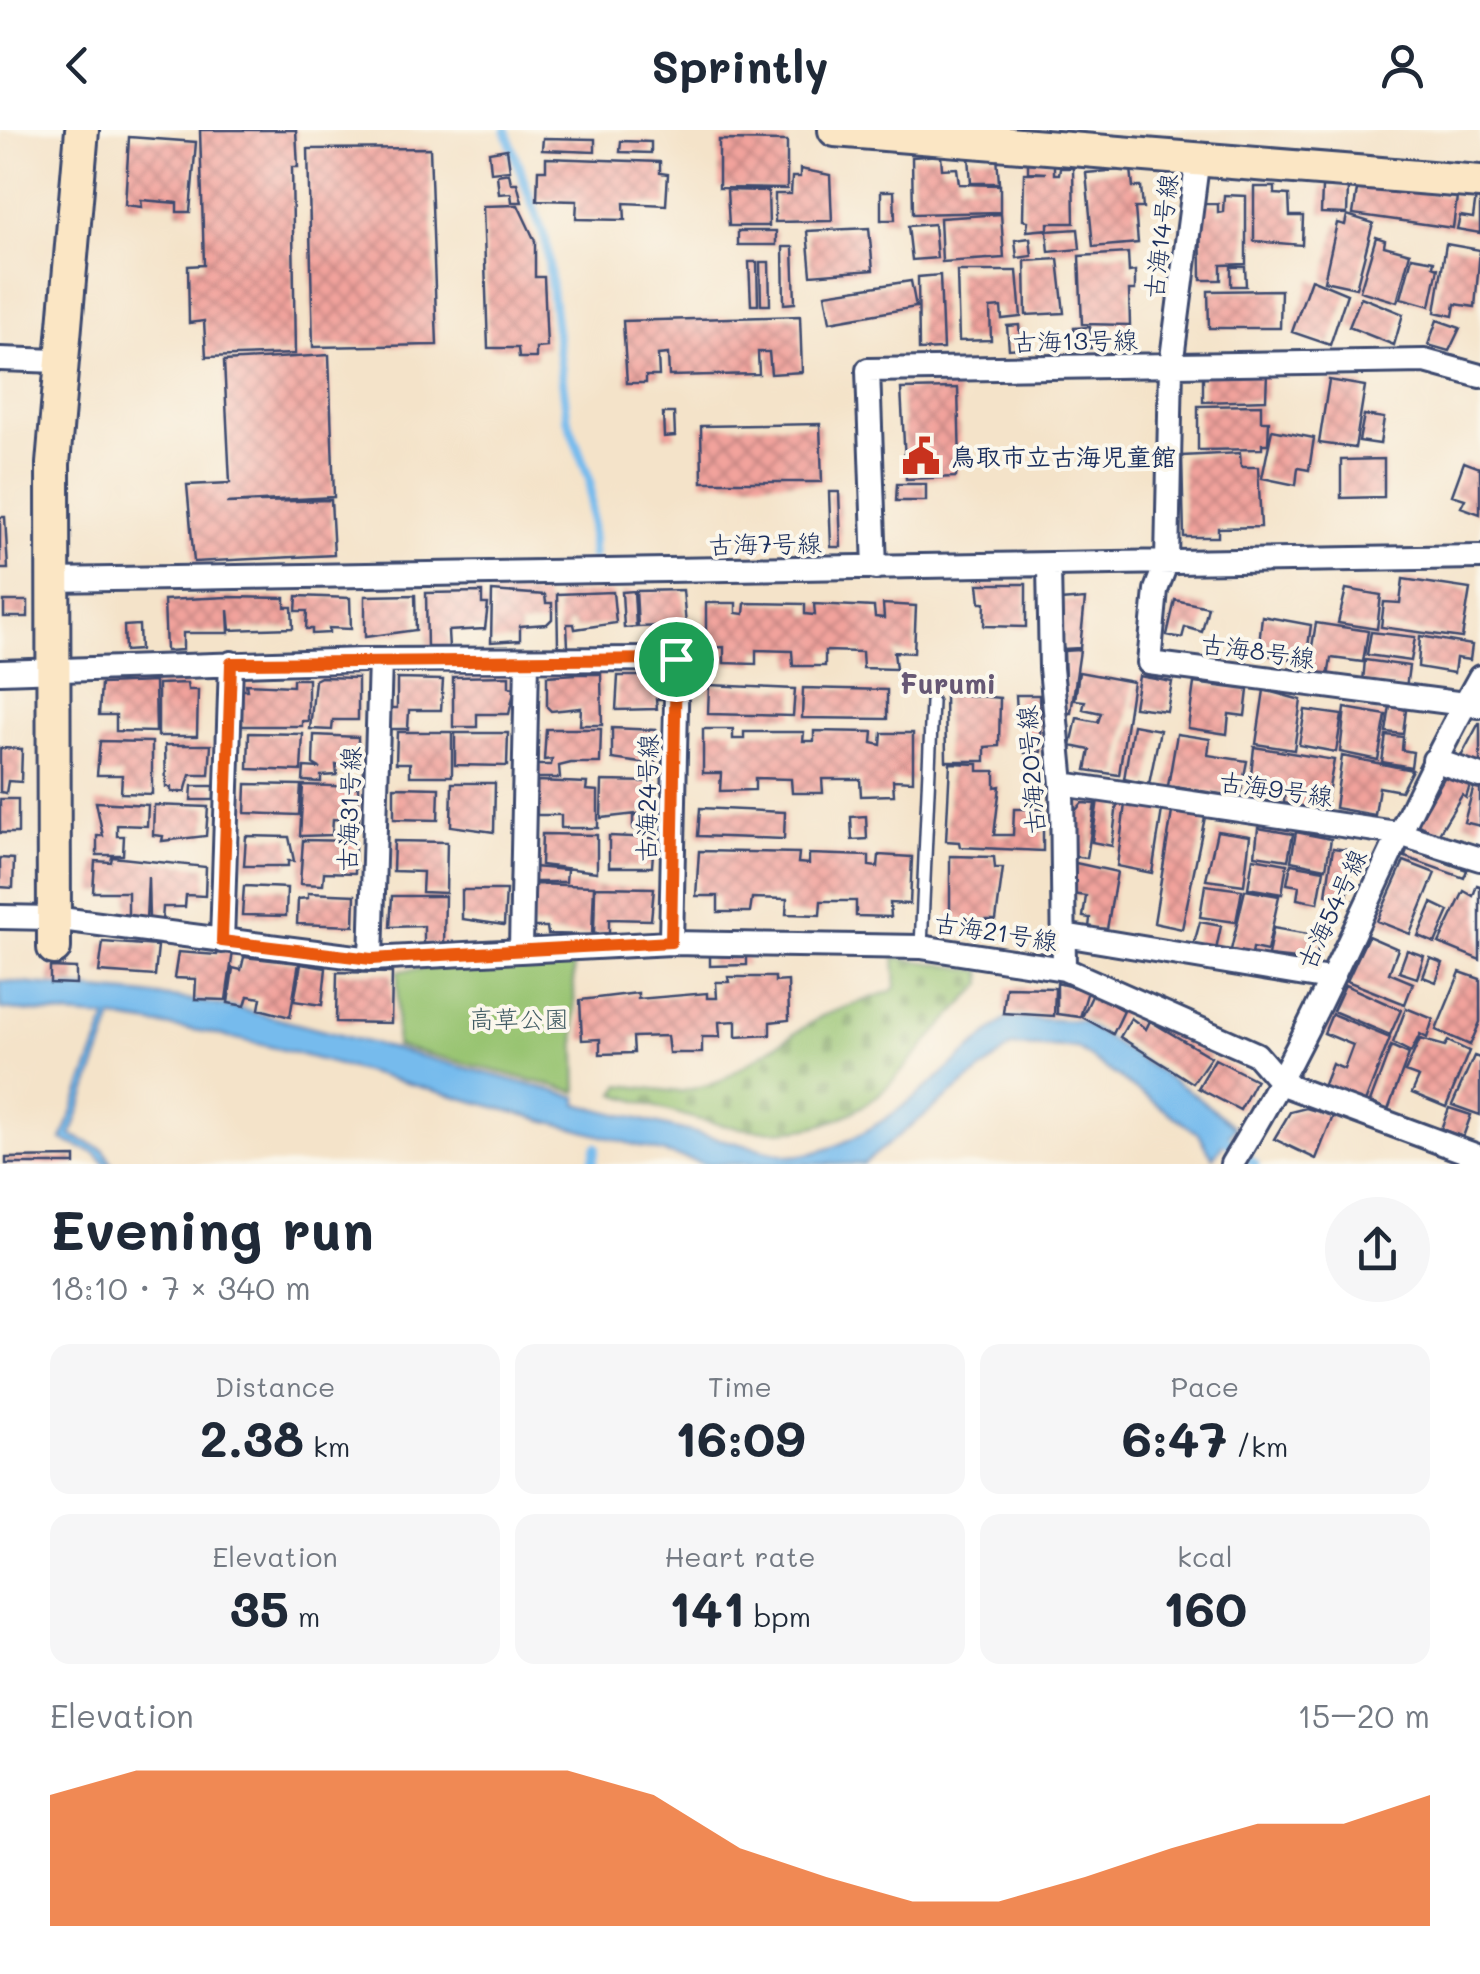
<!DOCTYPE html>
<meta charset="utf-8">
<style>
body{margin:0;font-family:Mali,"Klee One",sans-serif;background:#f6f6f7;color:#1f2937;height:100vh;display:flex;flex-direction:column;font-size:38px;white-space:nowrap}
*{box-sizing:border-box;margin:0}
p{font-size:32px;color:#747a83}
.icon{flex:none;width:55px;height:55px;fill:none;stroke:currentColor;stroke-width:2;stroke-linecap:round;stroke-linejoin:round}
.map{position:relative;height:1034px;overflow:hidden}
.details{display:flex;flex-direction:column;background:#fff;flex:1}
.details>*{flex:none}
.pin{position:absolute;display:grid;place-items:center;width:85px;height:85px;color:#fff;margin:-42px;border:5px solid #fff;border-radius:50%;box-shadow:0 2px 10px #0007}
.round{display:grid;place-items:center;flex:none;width:105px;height:105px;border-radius:52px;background:#f6f6f7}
.head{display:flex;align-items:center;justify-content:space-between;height:170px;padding:0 50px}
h1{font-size:55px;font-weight:700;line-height:75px}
.stats{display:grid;grid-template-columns:repeat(3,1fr);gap:15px;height:170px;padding:10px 50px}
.stats div{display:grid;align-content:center;border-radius:20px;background:#f6f6f7;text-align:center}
.stats b{font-size:50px;font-weight:700}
.stats small{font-size:28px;font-weight:400}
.stats p{font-size:28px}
.chart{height:280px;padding:20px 50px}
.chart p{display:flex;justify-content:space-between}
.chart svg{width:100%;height:180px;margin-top:10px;fill:#ea580c;opacity:.7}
header{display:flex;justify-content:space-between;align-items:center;height:130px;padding:0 50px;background:#fff;font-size:45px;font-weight:700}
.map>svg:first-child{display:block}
</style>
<header><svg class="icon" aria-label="back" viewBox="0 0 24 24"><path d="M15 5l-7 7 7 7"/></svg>Sprintly<svg class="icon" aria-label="person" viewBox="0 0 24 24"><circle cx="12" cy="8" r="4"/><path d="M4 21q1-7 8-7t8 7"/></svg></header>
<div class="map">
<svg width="1480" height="1034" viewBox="0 0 1480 1034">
<defs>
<pattern id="cemetery-stones" width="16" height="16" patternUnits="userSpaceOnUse" patternTransform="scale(2.5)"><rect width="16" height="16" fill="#99c472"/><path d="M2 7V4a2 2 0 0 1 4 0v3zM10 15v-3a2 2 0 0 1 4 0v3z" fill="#7ca061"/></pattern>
<pattern id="building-cross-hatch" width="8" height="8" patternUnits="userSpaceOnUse" patternTransform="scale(2.5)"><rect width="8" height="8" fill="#f2a39c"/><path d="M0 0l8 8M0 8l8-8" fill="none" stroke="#c38582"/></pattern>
</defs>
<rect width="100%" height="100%" fill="#fbf7ec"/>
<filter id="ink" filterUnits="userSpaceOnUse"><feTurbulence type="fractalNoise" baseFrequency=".01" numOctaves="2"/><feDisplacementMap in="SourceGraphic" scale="20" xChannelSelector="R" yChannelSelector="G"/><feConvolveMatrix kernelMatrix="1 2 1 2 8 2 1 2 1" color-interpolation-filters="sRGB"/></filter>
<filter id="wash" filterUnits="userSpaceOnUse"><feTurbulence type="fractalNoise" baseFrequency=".0048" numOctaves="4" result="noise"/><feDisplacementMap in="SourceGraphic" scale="40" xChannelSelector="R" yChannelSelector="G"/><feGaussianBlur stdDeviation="2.25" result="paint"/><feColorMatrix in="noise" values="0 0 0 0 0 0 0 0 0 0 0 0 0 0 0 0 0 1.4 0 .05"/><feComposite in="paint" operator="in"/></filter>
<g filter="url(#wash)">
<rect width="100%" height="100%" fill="#f4e3c9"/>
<path fill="url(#cemetery-stones)" stroke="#5a7a68" stroke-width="2.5" d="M894,827l88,14 1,13c-35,31 -62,68 -94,101 -81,79 -181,38 -274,9l6,-9 59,7 39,-10 103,-66 69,-25 5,-4z"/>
<path fill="#99c472" stroke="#5a7a68" stroke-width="2.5" d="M573,827l4,135 -181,-46 2,-75z"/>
<path fill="#76bbed" stroke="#4875a6" stroke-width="2.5" d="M0,851l179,17 61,11 337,88v7l212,52c78,-1 159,-90 218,-138l74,3 111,72 43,34 -22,31 -14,-24 -122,-86 -65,-2 -149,118h-157l-426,-115 -73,-17 -94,-14 -42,117 33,15 8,14h-6l-11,-11 -33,-13 45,-122 -107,-9z"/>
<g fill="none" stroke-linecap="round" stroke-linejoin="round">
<path stroke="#76bbed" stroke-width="9" d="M506,1l40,111 21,176 23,63 3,75
M1219,1004l36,30
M592,1034l4,-17"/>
</g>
<g id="blocks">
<path fill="url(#building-cross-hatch)" d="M200,0h96l2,37h-6l3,187 -89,3 -2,-36 -15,2 -1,-57 16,-1z
M129,7l67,5 -6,70h-13v-9l-36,-3 1,7 -17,-2z
M543,8l52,1v13l-53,-2z
M719,10l68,1v48l-68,-1z
M621,11l30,1v11l-31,-1z
M430,18l7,197 -124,2 -5,-198z
M507,19l3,21 -19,2 -2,-20z
M941,25l1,14 15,-1 2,16 41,1v27l-87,2 -1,-57z
M997,26l2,27h-28l-2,-26z
M546,28l114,4v11l8,1 -2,31 -42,-2 1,17 -49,-1 1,-18 -40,-1 1,-30h8z
M1028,29l26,3v12h5l1,-6h13l1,55h-26v6l-21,2 1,-10 -5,-1 1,-47h22l-18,-1z
M800,39l30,6 2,46 -57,1v-28h16l1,-17h8z
M1131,39l2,18h8l2,21h-8l3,35 -45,4 -7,-74z
M509,43l2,10h6l5,19h-10l-1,-9 -12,1 -2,-19z
M1358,54l99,13 -4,31 -100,-14z
M1254,57h21v7l14,1 1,21h13l-1,29 -48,-4z
M1322,57l26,1 -1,26 -26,-1z
M727,60l41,1 1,35h-40z
M881,61h13l1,29h-14z
M1224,65l22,1v68l-25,1v15h-20l-1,-76h18v9l5,-1z
M1476,66l4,1v36l-23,-4 3,-13 13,2z
M518,75l17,36v36h9l3,70 -11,1v10h-17l-1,-10h-30l-5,-142z
M1001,84l3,44 -62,4 -2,-44z
M1347,85l26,8 -17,65 -32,-7 13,-58 8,2z
M934,94l3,34 -25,2 -4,-34z
M869,98l4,42 -62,5 -4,-44z
M1078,99l2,20 -31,3 -2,-21z
M738,101h38v14h-38z
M1376,107l9,3 -1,6 26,7 -13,49 -37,-11z
M1030,108l2,18 -15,2 -2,-18z
M1446,114l34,6 -5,57 -20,-3 -2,12 -18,-4z
M783,117h10l2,56 -11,1z
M1128,123l1,19 6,-1v19h-6l1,35 -48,-1 -3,-68z
M1412,127l22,4 -1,5 5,2 -8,38 -29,-8z
M1058,129l6,54 -38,2 -1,-54z
M749,132h8l1,43h-7z
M760,132h9l1,43h-9z
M1231,137h14l1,19h-15z
M957,141h60l4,46 -19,2 -1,-12 -11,1 1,32 -32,1z
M940,145l3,74 -24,1 -1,-73z
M1311,149l36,15 -17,51 -38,-13z
M911,151l5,26 -86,15 -5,-28z
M1281,160l-1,38h-71l-1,-37z
M1361,167l42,17 -9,31 -45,-18z
M800,186l2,56 -31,2 -2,-22h-11l1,22 -90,2 -1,-22 -10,1 1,21h-13v7h-19l-4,-62z
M1437,190l23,8 -11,23 -21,-6z
M1019,195l2,23 -12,1 -2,-23z
M1090,197l1,21h-16l-1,-20z
M329,225l5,142 -108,6 105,-3 3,55 -140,7 -7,-77 43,-2 -6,-122z
M1203,241l64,1 -1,28 -63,2z
M1329,250l36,6 -10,62 -36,-5z
M958,258l2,77h-3l-1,12 -50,2 -5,-90z
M1261,275v16h8l-1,23h-6v5l-64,1v-44z
M663,283h11l1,23 -11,1z
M1364,285l20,3 -4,26 -21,-3z
M820,294l2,58h-120l-1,-56z
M1272,300l42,8 -5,32 -11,-2 -2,17 -34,-7z
M1240,323l1,14h17l3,60 -43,1v9h-34l-2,-81z
M1384,329v38l-43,1v-38z
M1464,332l16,6v46l-19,-7 4,-8 -13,-4z
M897,354h29v17h-30z
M829,362h10l2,55h-10z
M0,387h5l3,52h-8z
M1403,449l67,10 -8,49 -81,-11 3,-25 16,1z
M978,454h48v43l-42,-1 1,-23h-5z
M1346,459l35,6 -4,34 -39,-6z
M683,460l3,35 -48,2 -2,-36z
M492,461l53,4 1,8h6v16l-5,5 -27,2v14l-29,2z
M634,461l2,36 -12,1 -2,-36z
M482,462v12h6l-3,25 -37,2 1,17 -22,1 -1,-56z
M613,462l3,31 -41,6 -1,-5h-7l1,23 -10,-1 -1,-52z
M415,465l1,35 -51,7v-41z
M297,466l53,2 1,31 -22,-1v5l-17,1v-5h-6l1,-18h-11z
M228,467l57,1v9h7l1,21 -63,2 -2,-20 1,23h-46v17l-17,1 -2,-51z
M1085,469l-5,49 -17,1 -3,-48z
M1175,470l33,7 -6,25 -17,-5 -3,11 -15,-3z
M4,471h24v16h-24z
M706,473h30v10l8,1 1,-11 60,1v10l10,1 -1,-11 60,3 1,10 9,1 -1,-14 33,2 -2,47 -20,-1 2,17 -33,-1 -1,-16 -37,-1v15h-32l-1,-15 -36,-1v14l-32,-1v-16l-18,1z
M1262,486l49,9 -5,36 -48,-7z
M1316,493l52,8 -5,31 -32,-4 -3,20 -21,-2z
M139,495l1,25 -15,1 -1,-25z
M1371,502l44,5 -4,24 -44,-6z
M1420,506l52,9 -2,15 -14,-2 -2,15 -36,-6z
M1080,520l-9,63h-5l-2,-62z
M1365,530l44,6 -3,22 -43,-6z
M1079,542l54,10 -14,93 -33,-5 4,-20 -19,-4 6,-28 21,4 3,-9 -18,-4 2,-8 -10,-1z
M576,544h25l1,51h-22l1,-17 -30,3 -4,-4v-31z
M509,546v11l6,1 -6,26h-32v13h-24v-50z
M618,546h38v10l8,-1v14h-8l1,10 -41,1z
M1139,546l33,6 -5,29 -33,-4z
M321,547l37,1v42h-25l-1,10 -22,-1 5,-49z
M293,549h15v42h-6v5h-60v-36h5l-1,-6 47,2z
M397,549l46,1 -2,30h-32l-1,19h-20l1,-21h8z
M155,552l1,50 -40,-1v-16h-17l2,-31z
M187,553l1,7h10l-1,46h-39v-52z
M1194,553l54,7 -3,26 -16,-2 -2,20 -39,-6z
M709,555l86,4 -2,27 -85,-2z
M803,558l84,2v29l-85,-1z
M1264,560l37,10 -7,50 -38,-6z
M945,563l55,5 -1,48 -14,1v14h-39z
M1016,565h23l2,57 -16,1 -1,-39h-7z
M1390,576l16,4 -3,24 -17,-2z
M1345,578l41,7 -8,45 -38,-8z
M1305,580l37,5 -6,37 -37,-7z
M1479,593h1v48l-23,-7z
M1133,595l27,5 -11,54 -25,-5z
M612,598l44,2 -1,35 -43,-6z
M546,599h55l-1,34h-29l-12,3 1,12h-24v-13h15l1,-6 -8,1z
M703,599h30v10h11v-7h60l-1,9h11v-10l59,1 -1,11 9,2 1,-12h31v48l-20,-1 1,15 -33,1 -1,-17h-38l1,14h-31l-1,-14 -36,-1v12l-35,1 1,-18h-18z
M397,602h55v44h-42v-13h-14z
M249,603l54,1 -2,37 -53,-2z
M455,603h53l-1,33 -52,-1z
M1177,604l33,5 -2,16 39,6 -7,36 -72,-11z
M314,605l44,2v30l-22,-2 1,10 -16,1v6l-18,-1 1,-14 16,1 -7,-4z
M1386,605l17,2 -1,13 11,2 -2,15 -29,-5z
M100,611l52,1v52l-31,-1 1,-18h-25z
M165,615h46l-2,30h-19l-5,17h-14v-5h-5z
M1254,617l80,13 -9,50 -41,-7 1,-12 -35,-6z
M0,618l22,1 -1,33 -13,-1 -2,12 -6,-1z
M1342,626l70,14 -11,21 -22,-4 -4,28 -40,-7z
M950,633l28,1v7h17v16l5,-1 -6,49h19l1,-26h29v42l-83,-4 -1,-5 -13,-1z
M1449,639l24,7 -7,22 -4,-3 -24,40 -20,-11z
M1476,649l4,1v46l-16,-4z
M537,651l50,2 -1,7 12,1v37h-37v-13h-24z
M602,651l52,1v30l-53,6z
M452,653h43l-1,49 -43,-6z
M246,654l55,1 -2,30 -54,-2z
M303,655l55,2 1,33 -26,-1 -1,16 -32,1z
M192,656h22v14h-23z
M394,657l45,1 -1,32 -44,-1z
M0,669h18v34h-18z
M1098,669l19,4 -5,43 -20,-4z
M96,672l52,3 -1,21 -30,-1v11h7l-1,19h-26v-19h6z
M1082,673l13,1 -8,54 -16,-2 -1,-39z
M1125,674l37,6 -10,63 -35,-7z
M154,675l54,2 -2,29 -44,5 1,-5 -10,-1z
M700,678l85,4 -1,27 -86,-3z
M1172,682l33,5 -23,112 -28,-6z
M633,686l28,1v13l-28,-1z
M866,686l1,23 -15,1 -1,-23z
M1258,698l35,6 -5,26 -33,-5z
M1217,701l33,5 -6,49 -38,-5z
M1296,702l35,7 -5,29 -35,-7z
M542,704l55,1v37l-56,-7z
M246,706l43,1 5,24h-6v5h-44z
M609,706l45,2 -2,29h-43z
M303,710l52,1v32l-31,-1 -1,13 -23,-1z
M394,711l53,1 -1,51 -24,-1 1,-20 -30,-1z
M1333,718l21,3 -7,47 -21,-3z
M1407,719l60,21 -3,8 -59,-21z
M699,721l100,2 -1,10 11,1v-10l60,2v10l9,1 1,-12 33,2 -2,47 -20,-1 1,14 -35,-1v-15h-35l-1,14 -34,-1 1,-15 -35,-1 -2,14h-32v-16h-22z
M950,726l44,1 1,11h8l-7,52h-46z
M112,727l94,10 -1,29 -19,-1 -1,12h-22l-1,15 -13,-2 -1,-43 -2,43 -18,-2v-26h-35l2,-31 16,1z
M0,728l14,1 -1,29 -13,-1z
M1253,728l34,6 -5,30 -34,-6z
M1404,731l31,12 -25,61 -33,-13z
M1071,732l46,10 -10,57 -18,-1 1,-10 -7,-1 3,-21 -14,-2z
M1291,734l33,6 -6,33 -21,-4 2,-13 -12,-2z
M533,737l34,3 -1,12h-34z
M534,754l60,2 -2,49 -44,-1 -1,-7h-15z
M1205,755l37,5 -6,32 -36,-5z
M1477,755l3,1v74l-41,-17 25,-52 9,5z
M244,756l43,2 -1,28 -44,-1z
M595,757l59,1 -3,32 -42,-1v14l-15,1z
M462,760h44l-2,35 -42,-6z
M1245,760l34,6 -12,55 -14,-3 -1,6 -21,-4z
M308,763l47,2 -1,31 -57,-2 1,-25 10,-1z
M392,766h53l-1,49h-20v-19l-34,1z
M1432,773l17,8 -14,32 -17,-7z
M1200,792l21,4 -5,24 -23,-3z
M1273,798l47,8 -4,25 -48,-5z
M1368,806l30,13 -9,24 24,10 -8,21 -58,-23z
M103,812l55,4 -3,30 -56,-4z
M219,820l14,1 -7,49 -31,-1 1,-20 -22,-1 4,-26 39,3z
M1407,820l17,6 -7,22 -18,-6z
M747,823v12l-37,1v-12z
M244,827l55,6 -9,54 -31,-8 2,-11 -13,-2 -3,10 -17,-3 5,-35 8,2z
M1430,828l13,5 -7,19 -13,-5z
M301,834l25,4 -4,37 -28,-4z
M50,837l26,1v16l-26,-1z
M337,842l55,1 -1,50 -55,-1z
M1460,842l20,7v43l-10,23 -34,-15z
M728,847h47v5l13,-1 1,39 -19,2v13l-34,2v-16l-17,1 1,15h-18v16h-33l-2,-17 -34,1 1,16 -34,1v-15l-18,1 -2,-40 58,-7v6l69,-6v5h10l-1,-16h13z
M1057,853l31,8 -8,26 -23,-3z
M1345,855l56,25 -11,25 -57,-24z
M1006,857l49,1 -1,28 -51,-3z
M1093,864l31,17 -11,23 -31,-17z
M1406,878l27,11 -6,19 -7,-4 -9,18 -18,-9z
M1332,884l58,24 -25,64 -42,-15 9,-23 12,5 9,-24 -29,-12z
M1131,888l15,11 4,-8 61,36 -18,26 -73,-46z
M1420,909l25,7 3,-5 21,10 -23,56 -34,-14 7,-16 -14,-5z
M1391,916l18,8 -21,56 -18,-8z
M1474,926l6,2v57l-28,-10z
M1215,929l41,21 -16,30 -42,-22z
M1306,978l27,8 -17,43 -42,-20 16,-27z
M1449,978l22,7 -8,22 -22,-8z
M75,1027v7h-69v-6z"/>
</g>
</g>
<g filter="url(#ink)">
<use href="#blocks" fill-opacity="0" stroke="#3c4a6e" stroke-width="2.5"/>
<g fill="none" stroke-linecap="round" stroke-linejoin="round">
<g stroke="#3c4a6e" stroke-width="16">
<path id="lane" d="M921,817l11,-245"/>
</g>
<g stroke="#3c4a6e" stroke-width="28">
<path id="street" d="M1198,27l-27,209 -4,195 -11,29 -7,73 331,43
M0,229l59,2
M1049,437l2,101 11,116 2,185
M875,438l-7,-198 557,-9 55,15
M51,450l1429,-23
M0,542l363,-12 314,-1 -6,284 -300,16 -318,-41 -53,-1
M1434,630l46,16
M1062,654l334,49 84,26
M1064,805l265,44
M222,811l9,-278
M671,813l250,4 143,22 192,85 26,30 198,73
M521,817l6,-286
M371,829l9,-299
M1232,1034c96,-154 158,-328 248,-487"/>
</g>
<g stroke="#3c4a6e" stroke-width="38">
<path id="secondary" d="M835,0l645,52
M54,818l-1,-484 29,-334"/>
</g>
<use href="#lane" stroke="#fff" stroke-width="11"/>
<use href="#street" stroke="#fff" stroke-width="22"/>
<use href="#secondary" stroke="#fbe6c4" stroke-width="32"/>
</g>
</g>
<g fill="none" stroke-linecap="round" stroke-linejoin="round" filter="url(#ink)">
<g stroke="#fff" stroke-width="20">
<path id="route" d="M676,529l-5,283 -300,17 -149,-18 9,-278z"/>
</g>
<use href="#route" stroke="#ea580c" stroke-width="12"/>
</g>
<defs>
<g id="civic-bare" transform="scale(3)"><path d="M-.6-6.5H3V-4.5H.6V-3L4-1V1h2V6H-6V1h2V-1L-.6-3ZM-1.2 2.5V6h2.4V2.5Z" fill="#c8321e" stroke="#fbf7ec" stroke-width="2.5" paint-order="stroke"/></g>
</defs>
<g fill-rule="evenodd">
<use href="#civic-bare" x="921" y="326"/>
</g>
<g text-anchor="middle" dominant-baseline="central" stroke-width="8" stroke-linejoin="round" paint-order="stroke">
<g font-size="25" fill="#1b2f5e" stroke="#fbf7ec">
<text transform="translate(1160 106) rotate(-83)">古海14号線</text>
<text transform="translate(1075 210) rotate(-1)">古海13号線</text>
<text transform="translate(765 413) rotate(-1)">古海7号線</text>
<text transform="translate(1258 520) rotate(8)">古海8号線</text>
<text transform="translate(1030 640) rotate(-94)">古海20号線</text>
<text transform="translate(1276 658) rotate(8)">古海9号線</text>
<text transform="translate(646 668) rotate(-89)">古海24号線</text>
<text transform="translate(348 679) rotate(-88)">古海31号線</text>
<text transform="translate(1331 779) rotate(-65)">古海54号線</text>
<text transform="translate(996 801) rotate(9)">古海21号線</text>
</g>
<g font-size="25" font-weight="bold" fill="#1b2f5e" stroke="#fbf7ec" text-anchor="start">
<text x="951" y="326">鳥取市立古海児童館</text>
</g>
<g font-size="25" fill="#415c64" stroke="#fbf7ec">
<text x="519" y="888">高草公園</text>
</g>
<g font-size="28" font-weight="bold" fill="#665874" stroke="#fbf7ec">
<text x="948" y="553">Furumi</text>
</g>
</g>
</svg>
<div class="pin" style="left:676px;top:529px;background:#1e9e55"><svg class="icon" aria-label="arrive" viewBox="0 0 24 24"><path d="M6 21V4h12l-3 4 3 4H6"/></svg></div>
</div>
<section class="details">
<div class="head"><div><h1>Evening run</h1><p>18:10 · 7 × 340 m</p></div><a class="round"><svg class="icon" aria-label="share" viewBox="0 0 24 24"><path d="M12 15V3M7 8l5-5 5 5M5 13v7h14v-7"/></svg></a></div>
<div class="stats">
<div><p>Distance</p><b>2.38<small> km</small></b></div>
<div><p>Time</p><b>16:09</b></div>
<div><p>Pace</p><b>6:47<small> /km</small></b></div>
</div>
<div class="stats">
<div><p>Elevation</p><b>35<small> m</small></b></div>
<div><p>Heart rate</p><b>141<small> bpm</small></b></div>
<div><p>kcal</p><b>160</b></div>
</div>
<div class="chart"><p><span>Elevation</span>15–20 m</p>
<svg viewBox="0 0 160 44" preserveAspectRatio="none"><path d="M0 44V12L10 6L20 6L30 6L40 6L50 6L60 6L70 12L80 25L90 32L100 38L110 38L120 32L130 25L140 19L150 19L160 12V44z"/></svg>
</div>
</section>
